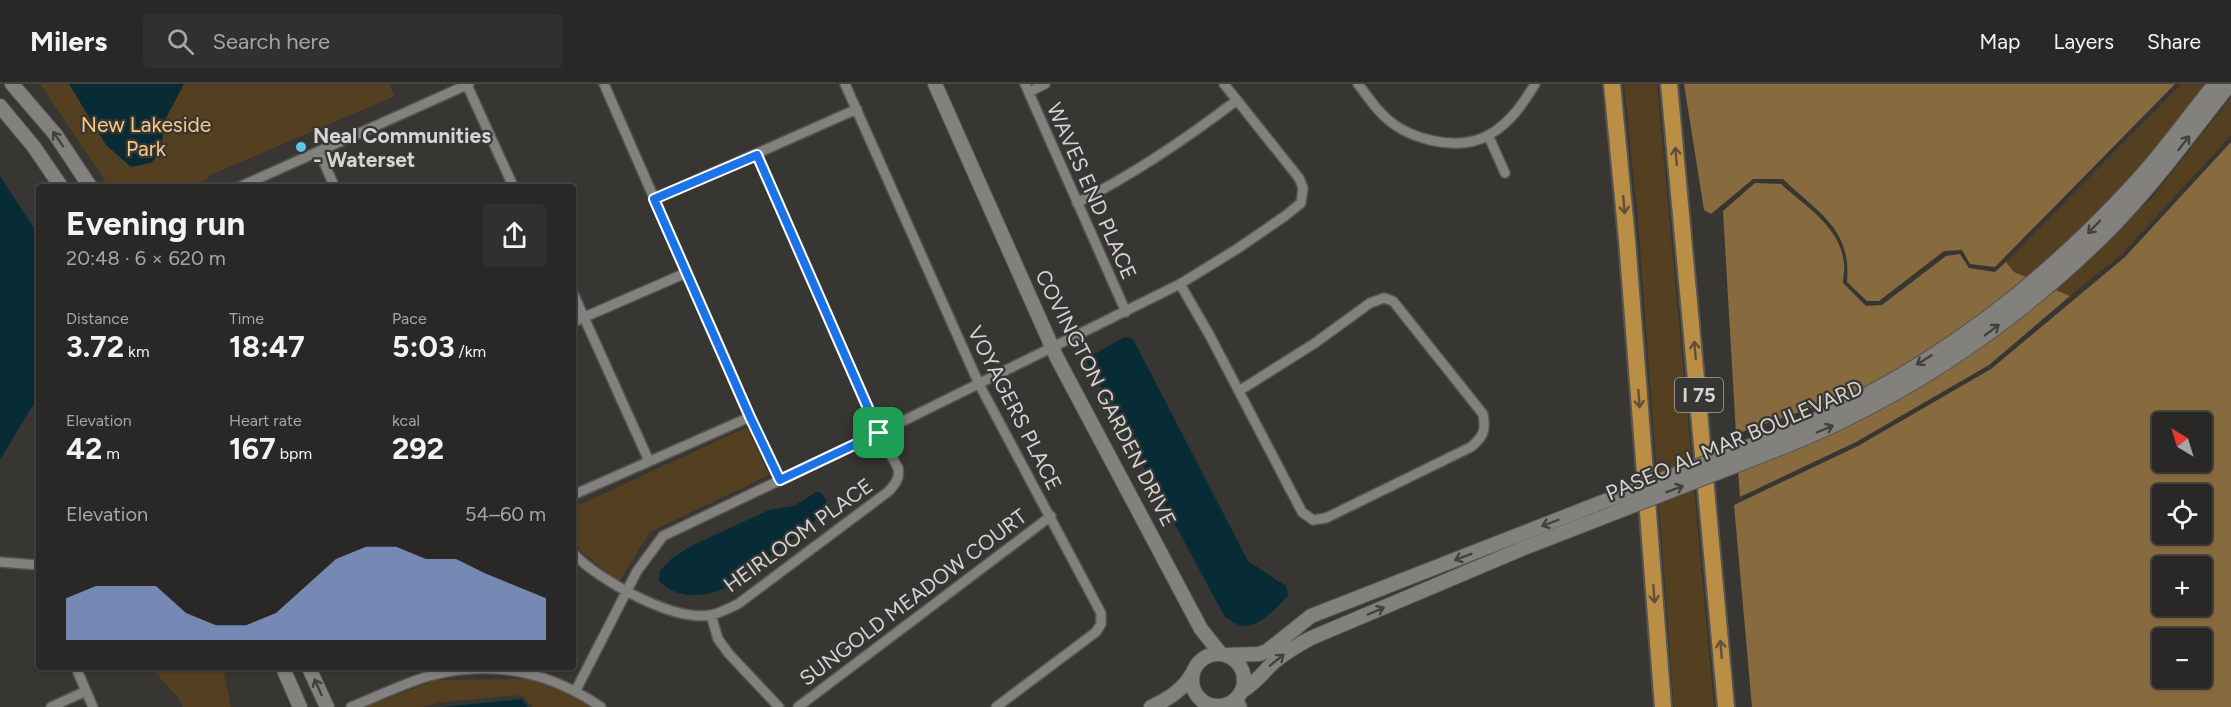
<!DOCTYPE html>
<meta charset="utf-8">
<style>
body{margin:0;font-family:Figtree,sans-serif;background:#32302e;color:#f1f3f6;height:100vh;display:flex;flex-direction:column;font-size:22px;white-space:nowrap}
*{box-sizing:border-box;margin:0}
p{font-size:20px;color:#a5a6a7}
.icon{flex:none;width:33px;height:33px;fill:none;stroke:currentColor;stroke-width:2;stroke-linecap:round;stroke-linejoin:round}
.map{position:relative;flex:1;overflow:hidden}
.drawer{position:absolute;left:36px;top:100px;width:540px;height:486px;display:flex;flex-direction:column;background:#2a2826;border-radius:6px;box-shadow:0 2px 4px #0004,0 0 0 2px #464443}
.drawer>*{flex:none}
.needle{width:39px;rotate:322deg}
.fabs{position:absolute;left:2152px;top:328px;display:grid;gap:12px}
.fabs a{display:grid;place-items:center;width:60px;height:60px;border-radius:6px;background:#2a2826;box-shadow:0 2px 4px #0004,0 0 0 2px #464443;font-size:30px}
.pin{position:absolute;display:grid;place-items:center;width:51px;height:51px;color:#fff;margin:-26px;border-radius:12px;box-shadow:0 3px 9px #0006}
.round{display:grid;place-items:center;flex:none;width:63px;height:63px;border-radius:6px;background:#32302e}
.summary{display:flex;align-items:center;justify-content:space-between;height:102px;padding:0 30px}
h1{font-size:33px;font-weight:700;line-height:45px}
.metrics{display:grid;grid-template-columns:repeat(3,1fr);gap:9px;height:102px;padding:6px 30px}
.metrics div{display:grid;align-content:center}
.metrics b{font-size:30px;font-weight:700}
.metrics small{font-size:16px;font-weight:400}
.metrics p{font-size:16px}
.chart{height:168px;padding:12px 30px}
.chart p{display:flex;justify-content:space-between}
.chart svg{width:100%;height:108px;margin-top:6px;fill:#95b2f1;opacity:.7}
header{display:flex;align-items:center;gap:36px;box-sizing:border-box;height:84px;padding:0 30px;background:#2a2826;border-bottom:2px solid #464443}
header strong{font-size:28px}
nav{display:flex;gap:33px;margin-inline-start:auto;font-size:21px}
.search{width:420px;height:54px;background:#32302e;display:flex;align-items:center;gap:15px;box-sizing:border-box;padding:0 21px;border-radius:6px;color:#a5a6a7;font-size:22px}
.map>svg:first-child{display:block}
</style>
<header>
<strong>Milers</strong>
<div class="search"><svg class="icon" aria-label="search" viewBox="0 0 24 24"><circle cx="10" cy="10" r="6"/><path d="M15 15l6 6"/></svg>Search here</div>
<nav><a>Map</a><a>Layers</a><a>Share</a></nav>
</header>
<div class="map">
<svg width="2231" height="623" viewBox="0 0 2231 623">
<rect width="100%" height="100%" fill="#383633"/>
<path fill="#544021" d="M40,0h349l6,12 -187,80v2l-15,9 -83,1z
M1624,0h33l57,623h-40l-36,-488z
M2181,0h27l-74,94 -105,100 -15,-6 -8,-10z
M2231,13v38l-109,119 -52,42 -14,-6 96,-92z
M747,343l22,48 -119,57 -31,50 -38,-31 -8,-16v-27z
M151,584h72l8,39h-48l-6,-11z
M528,595l50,18 14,10h-59l-11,-12 -80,7 -20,5h-57l72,-27z"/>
<path fill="#876b3e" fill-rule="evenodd" d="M1684,0h491l-180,183 -25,-3 -8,-14 -18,1 -65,50h-12l-20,-19c5,-54 -30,-70 -64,-103h-30l-42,35 -7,-4z
M2231,58v565h-479l-18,-202 124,-59 133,-77 134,-112zM2163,339h39v39h-39zM2163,411h39v39h-39zM2163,483h39v39h-39zM2163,555h39v39h-39z
M1755,99l26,1c25,23 60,43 63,80 1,6 -1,13 -1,19l23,23 16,-1 64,-49 14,-2 9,14 26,4 11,-10 8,10 15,6 -105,77 -45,25 -31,15 -112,39 -13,-223z
M2056,206l14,6 -81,69 -133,77 -116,55 -2,-27c49,-21 100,-40 148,-64 61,-31 117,-73 170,-116z"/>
<path fill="#082c36" d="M69,0h115l-18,34 -6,35 -9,10 -20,4 -25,-22z
M0,92l39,60v166l-8,6 -31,52z
M1125,253l8,2 115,222 38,25 2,9c-9,11 -29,33 -46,31 -5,-1 -12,-6 -17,-9l-138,-255 3,-6z
M816,408h4c6,7 9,10 5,19 -22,22 -48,41 -73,59 -10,7 -21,16 -32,20 -20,8 -45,8 -61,-9l1,-10 11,-12 20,-13 78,-36 25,-4z
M522,615l6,8h-87z"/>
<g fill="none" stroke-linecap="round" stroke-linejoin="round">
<g stroke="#565552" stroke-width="12">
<path id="street" d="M604,0l146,333 30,63
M845,0l134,300 122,229v11l-5,8 -100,75
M1025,0l101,228
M1358,0c8,10 15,21 23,29 24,26 76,40 108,22 21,-12 34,-31 46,-51
M467,1l47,103
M1029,8l16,-8
M1488,51l17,38
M319,67l16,37
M237,104l232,-104
M654,115l203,-90
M1077,119c57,-29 109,-64 160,-103
M1180,200l30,52 92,176 11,8 13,-2 145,-71c13,-11 15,-17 12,-33l-90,-113 -9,-3 -14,5 -55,40 -76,48
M573,209l76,168
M573,238l113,-49
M573,411l177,-78
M573,469c25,27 100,69 138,62 9,-2 19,-7 27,-11l151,-113c7,-8 11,-13 9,-23l-19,-35 -122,-278
M0,478l39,3
M711,531l7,24 11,15 50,53
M76,584l17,39
M576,606l61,-119 26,-35 216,-103 301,-149 57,-35 48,-33 16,-13 2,-15 -4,-10 -75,-94
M1238,613l4,10
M1219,622l1,1
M51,623l35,-16
M351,623c25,-10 51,-23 78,-31 62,-17 119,-5 172,31
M798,623l253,-191"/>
</g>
<g stroke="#565552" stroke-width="16">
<path id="secondary" d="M12,0l43,50 36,54
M935,0l122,274 144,271 20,25
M0,22l34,41 28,41
M1750,362c21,-8 42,-16 63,-25 121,-55 229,-137 319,-235 30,-32 55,-68 83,-102
M1750,376c33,-13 68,-26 100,-43 95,-47 183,-111 258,-186 45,-45 82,-97 122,-147
M1192 596a26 26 0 1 1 52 0a26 26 0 1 1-52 0Z
M1227,571l32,-1 8,-3 44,-35 289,-113
M283,584l17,39
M309,584l18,39
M1242,607c13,-7 21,-19 32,-29 12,-10 24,-17 37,-24l213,-90 77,-30
M1151,623c17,-8 32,-17 41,-33"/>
</g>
<g stroke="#565552" stroke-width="20">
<path id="highway" d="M1612,0l15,156 36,467
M1669,0l57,623"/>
</g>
<use href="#street" stroke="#83817e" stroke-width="9"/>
<use href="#secondary" stroke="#83817e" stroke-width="14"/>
<use href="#highway" stroke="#bb8e46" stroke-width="16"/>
<g stroke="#565552" stroke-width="16" stroke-linecap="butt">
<path id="secondary-bridge" d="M1600,419l150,-57
M1601,434l149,-58"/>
</g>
<use href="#secondary-bridge" stroke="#83817e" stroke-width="14"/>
</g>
<defs><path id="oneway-shaft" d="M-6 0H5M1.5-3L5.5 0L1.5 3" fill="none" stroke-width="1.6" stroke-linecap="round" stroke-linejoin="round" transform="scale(1.5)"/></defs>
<g stroke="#43413e">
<use href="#oneway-shaft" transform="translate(58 55) rotate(-125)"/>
<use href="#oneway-shaft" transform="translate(2184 59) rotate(-52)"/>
<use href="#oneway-shaft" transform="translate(2094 143) rotate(134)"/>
<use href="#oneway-shaft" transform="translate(1992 246) rotate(-37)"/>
<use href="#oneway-shaft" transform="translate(1924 276) rotate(148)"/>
<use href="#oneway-shaft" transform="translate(1825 345) rotate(-23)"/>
<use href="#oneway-shaft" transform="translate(1675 405) rotate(-21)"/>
<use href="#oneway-shaft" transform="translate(1550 439) rotate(159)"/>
<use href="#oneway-shaft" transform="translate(1463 473) rotate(159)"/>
<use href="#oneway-shaft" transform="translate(1376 527) rotate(-23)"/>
<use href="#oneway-shaft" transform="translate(1277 576) rotate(-39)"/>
<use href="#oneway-shaft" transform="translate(318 603) rotate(-114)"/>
</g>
<g stroke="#5f5039">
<use href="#oneway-shaft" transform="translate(1676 72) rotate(-95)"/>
<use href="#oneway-shaft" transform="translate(1624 121) rotate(85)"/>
<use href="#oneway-shaft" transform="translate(1695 266) rotate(-95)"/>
<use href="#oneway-shaft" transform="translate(1639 315) rotate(86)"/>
<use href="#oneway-shaft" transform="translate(1654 510) rotate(86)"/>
<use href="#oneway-shaft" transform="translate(1721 565) rotate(-95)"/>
</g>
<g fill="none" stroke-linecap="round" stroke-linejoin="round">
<g stroke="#fff" stroke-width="12">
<path id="route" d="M757,71l122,278 -99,47 -30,-63 -96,-218z"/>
</g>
<use href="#route" stroke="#1a73e8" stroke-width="8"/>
</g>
<circle fill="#5ac8e6" stroke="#383633" stroke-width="2" cx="301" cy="63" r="6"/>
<g text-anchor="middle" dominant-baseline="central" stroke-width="4.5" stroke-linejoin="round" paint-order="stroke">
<rect fill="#383633" stroke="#a6a5a2" stroke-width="1.5" x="1675" y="294" width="48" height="34" rx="4.5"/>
<g font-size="20" font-weight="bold" fill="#d5d4d2">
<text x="1699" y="311">I 75</text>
</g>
<g font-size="21" fill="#f7c984" stroke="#383633">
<text x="146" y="40">New Lakeside<tspan x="146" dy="24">Park</tspan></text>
</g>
<g font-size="21" font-weight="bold" fill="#d5d4d2" stroke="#383633" text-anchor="start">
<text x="313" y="51">Neal Communities<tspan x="313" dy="24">- Waterset</tspan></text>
</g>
<g font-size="21" fill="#d5d4d2" stroke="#383633">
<text transform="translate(1092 107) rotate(66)">WAVES END PLACE</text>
<text transform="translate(1106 314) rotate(63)">COVINGTON GARDEN DRIVE</text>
<text transform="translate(1015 324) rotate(63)">VOYAGERS PLACE</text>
<text transform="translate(1734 356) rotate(-23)">PASEO AL MAR BOULEVARD</text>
<text transform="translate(798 451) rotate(-36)">HEIRLOOM PLACE</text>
<text transform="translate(913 513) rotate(-37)">SUNGOLD MEADOW COURT</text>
</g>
</g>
</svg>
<div class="fabs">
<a><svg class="needle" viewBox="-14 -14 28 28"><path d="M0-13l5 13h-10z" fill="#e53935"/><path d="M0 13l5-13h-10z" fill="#a5a6a7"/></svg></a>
<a><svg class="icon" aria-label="locate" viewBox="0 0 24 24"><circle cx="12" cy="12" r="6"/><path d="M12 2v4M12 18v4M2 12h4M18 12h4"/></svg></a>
<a>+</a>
<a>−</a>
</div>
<div class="pin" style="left:879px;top:349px;background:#1e9e55"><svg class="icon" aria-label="arrive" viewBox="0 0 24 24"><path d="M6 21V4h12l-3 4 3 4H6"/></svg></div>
<section class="drawer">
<div class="summary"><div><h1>Evening run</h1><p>20:48 · 6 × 620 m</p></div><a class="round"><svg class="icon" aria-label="share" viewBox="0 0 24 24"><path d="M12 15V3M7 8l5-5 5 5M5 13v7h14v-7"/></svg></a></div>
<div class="metrics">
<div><p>Distance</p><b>3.72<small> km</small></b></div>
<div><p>Time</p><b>18:47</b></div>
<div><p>Pace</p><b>5:03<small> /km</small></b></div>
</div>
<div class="metrics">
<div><p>Elevation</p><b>42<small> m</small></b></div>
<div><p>Heart rate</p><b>167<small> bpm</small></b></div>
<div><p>kcal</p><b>292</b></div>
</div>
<div class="chart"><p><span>Elevation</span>54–60 m</p>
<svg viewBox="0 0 160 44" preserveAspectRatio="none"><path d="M0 44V27L10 22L20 22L30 22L40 33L50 38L60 38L70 33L80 22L90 11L100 6L110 6L120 11L130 11L140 17L150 22L160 27V44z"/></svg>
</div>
</section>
</div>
